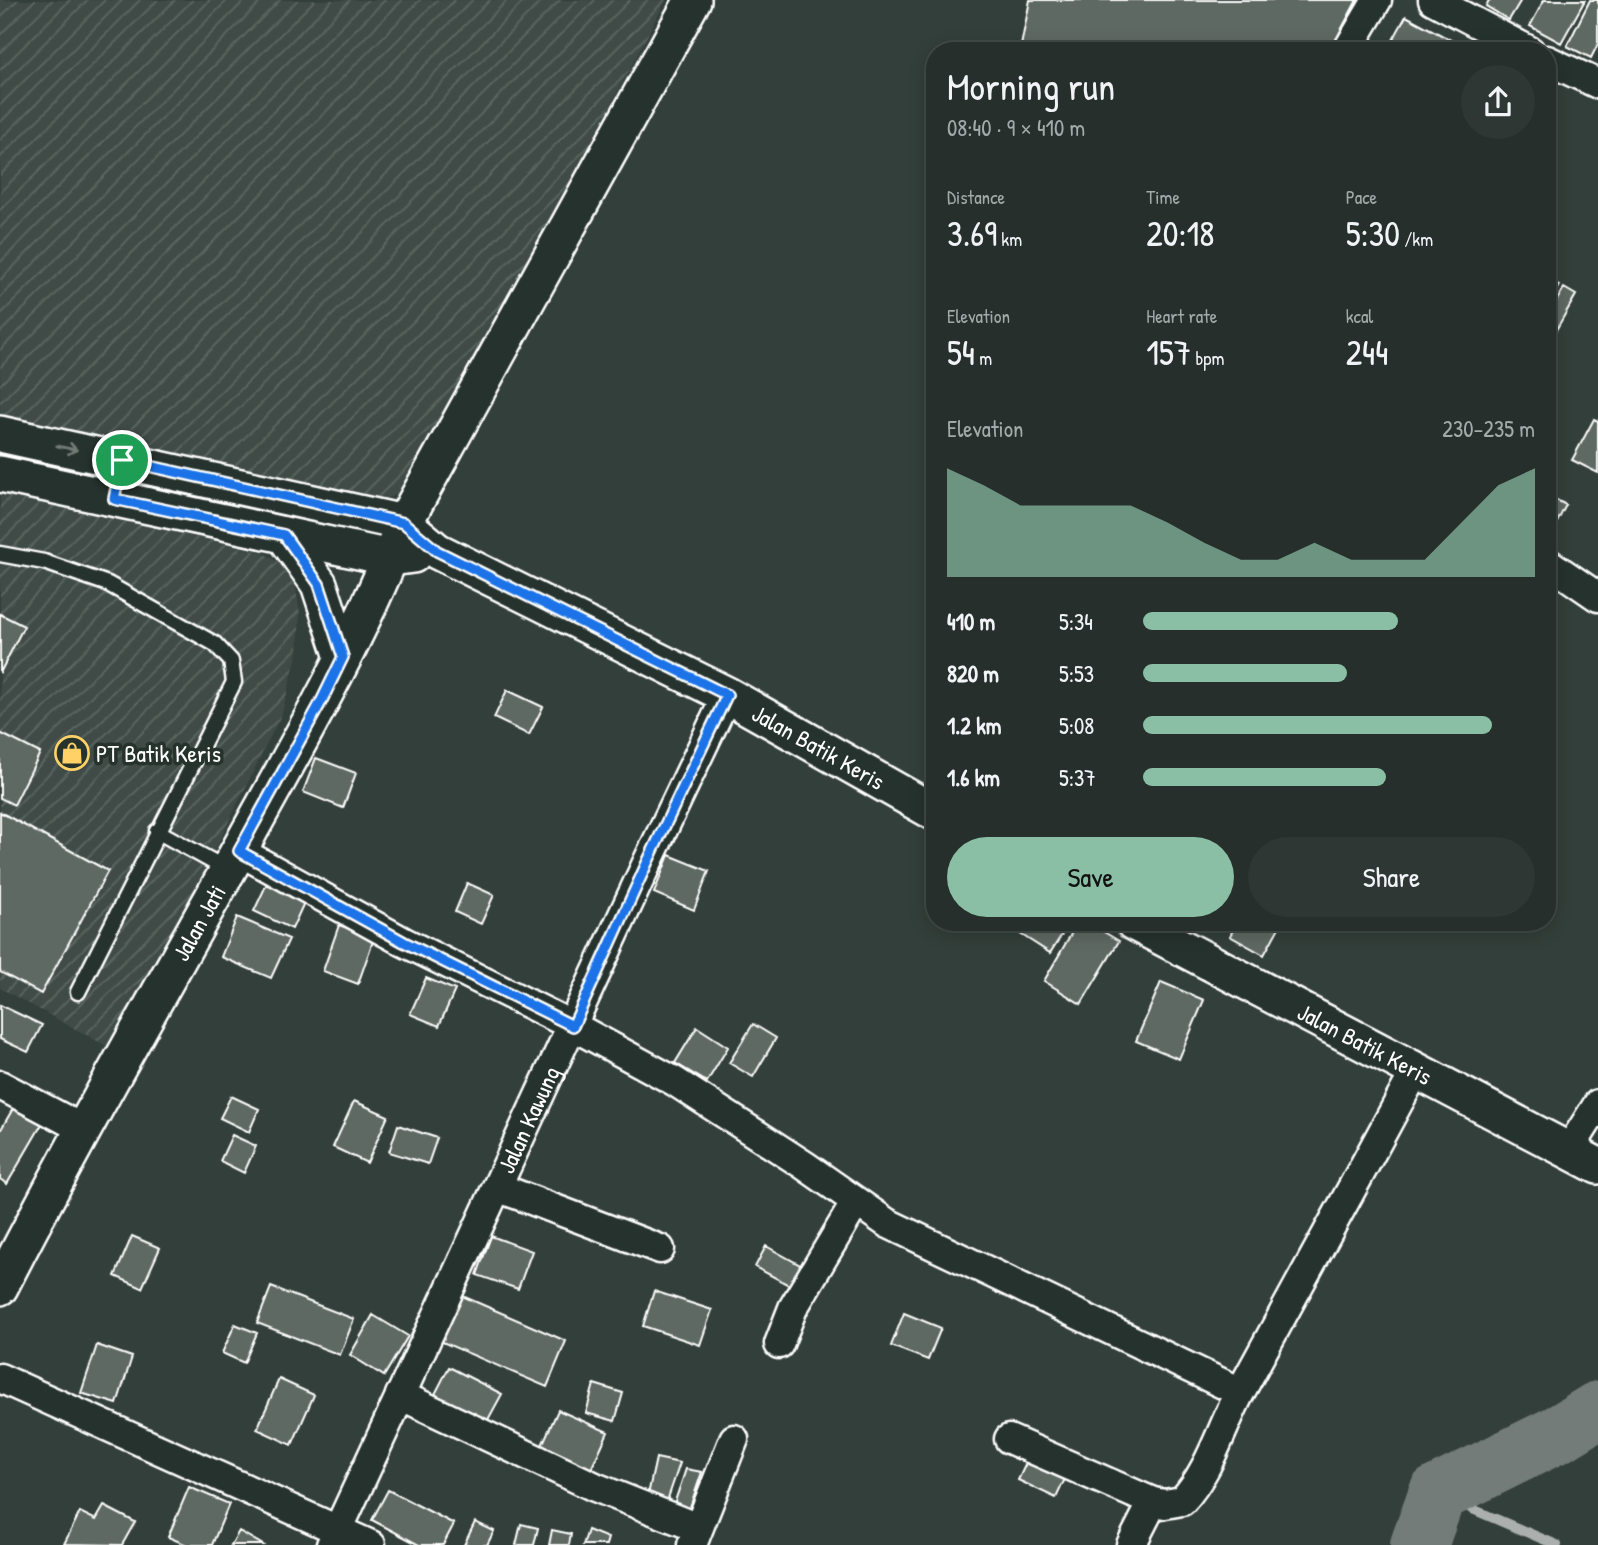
<!DOCTYPE html>
<meta charset="utf-8">
<style>
body{margin:0;font-family:"Patrick Hand",sans-serif;background:#2e3734;color:#f1f3f6;height:100vh;display:flex;flex-direction:column;font-size:26px;white-space:nowrap}
*{box-sizing:border-box;margin:0}
p{font-size:23px;color:#a4a9a9}
.icon{flex:none;width:38px;height:38px;fill:none;stroke:currentColor;stroke-width:2;stroke-linecap:round;stroke-linejoin:round}
.map{position:relative;flex:1;overflow:hidden}
.side{position:absolute;left:926px;top:42px;width:630px;height:889px;display:flex;flex-direction:column;background:#262f2c;border-radius:28px;box-shadow:0 4px 18px #0003,0 0 0 2px #424a48}
.side>*{flex:none}
.pin{position:absolute;display:grid;place-items:center;width:60px;height:60px;color:#fff;margin:-30px;border:4px solid #fff;border-radius:50%;box-shadow:0 2px 7px #0007}
.round{display:grid;place-items:center;flex:none;width:74px;height:74px;border-radius:37px;background:#2e3734}
.headline{display:flex;align-items:center;justify-content:space-between;height:119px;padding:0 21px}
h1{font-size:38px;font-weight:600;line-height:52px}
.stats{display:grid;grid-template-columns:repeat(3,1fr);gap:10px;height:119px;padding:7px 21px}
.stats div{display:grid;align-content:center}
.stats b{font-size:35px;font-weight:600}
.stats small{font-size:19px;font-weight:400}
.stats p{font-size:19px}
.chart{height:196px;padding:14px 21px}
.chart p{display:flex;justify-content:space-between}
.chart svg{width:100%;height:126px;margin-top:7px;fill:#8abfa5;opacity:.7}
.button{display:flex;gap:14px;margin-top:auto;padding:14px 21px}
.button a{flex:1;height:80px;border-radius:42px;background:#8abfa5;color:#111;font-size:28px;font-weight:600;line-height:80px;text-align:center}
.button a+a{background:#2e3734;color:#f1f3f6}
ul{padding:0 21px;list-style:none;font-size:23px}
li{display:grid;grid-template-columns:112px 84px 1fr;align-items:center;height:52px}
li i{height:18px;border-radius:9px;background:#8abfa5}
.map>svg:first-child{display:block}
</style>
<div class="map">
<svg width="1598" height="1545" viewBox="0 0 1598 1545">
<defs>
<pattern id="industrial-furrows" width="10" height="10" patternUnits="userSpaceOnUse" patternTransform="scale(1.75)"><rect width="10" height="10" fill="#404c47"/><path d="M-1 1l2-2M0 10L10 0M9 11l2-2" fill="none" stroke="#5d6763"/></pattern>
</defs>
<rect width="100%" height="100%" fill="#333f3a"/>
<filter id="ink" filterUnits="userSpaceOnUse"><feTurbulence type="fractalNoise" baseFrequency=".0143" numOctaves="2"/><feDisplacementMap in="SourceGraphic" scale="14" xChannelSelector="R" yChannelSelector="G"/><feConvolveMatrix kernelMatrix="1 2 1 2 8 2 1 2 1" color-interpolation-filters="sRGB"/></filter>
<g filter="url(#ink)">
<path fill="url(#industrial-furrows)" d="M0,0h666l-256,489 -35,14 -375,-85z
M0,494l262,58 21,13 12,19 5,29 -2,38 -16,62 -89,182 -83,153 -110,-60z"/>
<g fill="none" stroke-linecap="round" stroke-linejoin="round">
<path stroke="#abb0ae" stroke-width="10" d="M1437,1494l120,51"/>
<path stroke="#737b78" stroke-width="58" d="M1419,1545l18,-51 125,-62 36,-22"/>
</g>
<path fill="#5f6964" stroke="#fff" stroke-width="2" d="M1030,0h327l-27,51h-310z
M1489,0h32l-12,20 -23,-14z
M1544,0h41l-24,43 -31,-17z
M1590,0h8v44l-7,14 -24,-12z
M1406,16l65,35h-84z
M1547,278l12,7 -12,22z
M1564,288l12,7 -20,35 -9,-5v-8z
M1594,419l4,2v52l-26,-13z
M1547,495l19,10 -17,33 -2,-1z
M0,614l24,12 -24,47z
M507,690l36,17 -14,28 -35,-17z
M0,733l40,20 -26,52 -14,-7z
M316,758l40,15 -13,35 -40,-16z
M0,812l108,59 -67,123 -41,-22z
M669,855l40,16 -15,39 -40,-17z
M269,879l38,17 -15,33 -38,-18z
M467,883l27,12 -13,29 -26,-12z
M237,917l52,22 -18,39 -50,-21z
M1019,922h51l-20,31 -36,-23z
M1078,922h9l32,19 -38,63 -37,-23z
M1237,922h45l-18,33 -34,-19z
M339,925l35,13 -16,46 -35,-13z
M426,978l29,12 -16,36 -29,-12z
M1161,982l43,18 -25,59 -43,-18z
M0,1005l42,20 -14,27 -28,-13z
M753,1024l23,14 -23,39 -24,-14z
M697,1027l31,20 -21,35 -32,-19z
M231,1096l28,13 -10,23 -29,-14z
M354,1101l34,15 -21,47 -34,-16z
M14,1107l28,17 -35,60 -7,-5v-48z
M398,1125l39,13 -9,26 -39,-12z
M232,1135l24,11 -12,27 -24,-12z
M132,1236l28,12 -18,40 -27,-12z
M491,1236l41,15 -14,38 -41,-14z
M766,1246l43,24 -11,20 -43,-23z
M271,1287l83,32 -14,36 -83,-32z
M654,1291l58,19 -12,35 -57,-19z
M460,1295l106,46 -19,46 -107,-46z
M904,1313l37,15 -13,32 -37,-14z
M373,1315l35,21 -24,40 -34,-21z
M235,1324l22,9 -13,30 -22,-10z
M97,1345l35,12 -15,47 -36,-11z
M449,1367l53,27 -18,33 -52,-27z
M279,1379l35,16 -22,50 -35,-16z
M594,1384l29,9 -8,28 -29,-8z
M558,1410l50,22 -20,44 -50,-22z
M656,1458l24,5 -15,44 -19,-3z
M1027,1461l38,18 -9,19 -38,-18z
M686,1469l16,3 -14,41 -16,-3z
M189,1487l40,17 -17,41h-25l-19,-8z
M388,1490l66,34 -11,21h-24l-47,-25z
M104,1506l31,16 -13,23 -58,-1 16,-32 16,8z
M475,1522l19,9 -7,14h-23z
M521,1524l17,4 -4,17h-18z
M552,1530l19,4 -2,11h-20z
M588,1530l20,8 -2,7h-23z
M239,1531l24,14h-32z"/>
<g fill="none" stroke-linecap="round" stroke-linejoin="round">
<g stroke="#fff" stroke-width="19">
<path id="service" d="M0,554l44,8 64,22 107,60 16,17 3,21 -156,310
M157,831l71,39"/>
</g>
<g stroke="#fff" stroke-width="33">
<g id="minor">
<path d="M1433,0l97,51"/>
<path d="M1347,51l30,-51"/>
<path d="M1547,60l51,24"/>
<path d="M1547,562l51,35"/>
<path d="M239,851l165,91 169,84 101,55 130,84 83,58 353,169"/>
<path d="M0,1085l83,44"/>
<path d="M1569,1150l29,-46"/>
<path d="M497,1187l163,62"/>
<path d="M779,1344l14,-36 63,-106"/>
<path d="M0,1378l371,167"/>
<path d="M400,1395l195,92 103,41"/>
<path d="M1009,1439l144,63 12,2 17,-3c29,-31 40,-76 60,-112 58,-106 116,-211 173,-317"/>
<path id="s1" d="M331,1545l317,-684 79,-166"/>
<path d="M692,1545l42,-106"/>
<path d="M1131,1545l22,-43"/>
</g>
</g>
<g stroke="#fff" stroke-width="40">
<g id="tertiary">
<path id="s2" d="M0,434l404,89 33,28 290,144 207,117"/>
<path d="M0,474l391,84 22,-3"/>
<path d="M284,535l35,49 24,73"/>
<path id="s3" d="M1133,922l465,244"/>
<path id="s4" d="M0,1287c77,-150 160,-295 242,-442 58,-105 119,-210 162,-322l289,-523"/>
</g>
</g>
<use href="#service" stroke="#26332d" stroke-width="14"/>
<use href="#minor" stroke="#26332d" stroke-width="28"/>
<use href="#tertiary" stroke="#26332d" stroke-width="35"/>
</g>
<defs><path id="oneway-shaft" d="M-6 0H5M1.5-3L5.5 0L1.5 3" fill="none" stroke-width="1.6" stroke-linecap="round" stroke-linejoin="round" transform="scale(1.75)"/></defs>
<use stroke="#727a76" href="#oneway-shaft" transform="translate(67 448) rotate(12)"/>
</g>
<g fill="none" stroke-linecap="round" stroke-linejoin="round" filter="url(#ink)">
<g stroke="#fff" stroke-width="14">
<path id="route" d="M122,460l282,63 33,28 290,144 -79,166 -75,165 -169,-84 -165,-91 82,-149 22,-45 -24,-73 -35,-49 -170,-36z"/>
</g>
<use href="#route" stroke="#1a73e8" stroke-width="9"/>
</g>
<defs>
<g id="shop-ring" transform="scale(1.75)"><circle r="9.5" fill="#26332d" stroke="#ffd166" stroke-width="1.5"/><path d="M-5-2.5h2.3a2.7 3.5 0 0 1 5.4 0H5L5.5 6h-11ZM-1.5-2.5h3a1.5 2.3 0 0 0-3 0Z" fill="#ffd166"/></g>
</defs>
<g fill-rule="evenodd">
<use href="#shop-ring" x="72" y="753"/>
</g>
<g text-anchor="middle" dominant-baseline="central" stroke-width="7" stroke-linejoin="round" paint-order="stroke">
<g font-size="24" fill="#fff" stroke="#26332d">
<text stroke="none"><textPath href="#s2" startOffset="886">Jalan Batik Keris</textPath></text>
<text stroke="none"><textPath href="#s4" startOffset="415">Jalan Jati</textPath></text>
<text stroke="none"><textPath href="#s3" startOffset="262">Jalan Batik Keris</textPath></text>
<text stroke="none"><textPath href="#s1" startOffset="469">Jalan Kawung</textPath></text>
</g>
<g font-size="24" fill="#fff" stroke="#26332d" text-anchor="start">
<text x="96" y="753">PT Batik Keris</text>
</g>
</g>
</svg>
<div class="pin" style="left:122px;top:460px;background:#1e9e55"><svg class="icon" aria-label="arrive" viewBox="0 0 24 24"><path d="M6 21V4h12l-3 4 3 4H6"/></svg></div>
<section class="side">
<div class="headline"><div><h1>Morning run</h1><p>08:40 · 9 × 410 m</p></div><a class="round"><svg class="icon" aria-label="share" viewBox="0 0 24 24"><path d="M12 15V3M7 8l5-5 5 5M5 13v7h14v-7"/></svg></a></div>
<div class="stats">
<div><p>Distance</p><b>3.69<small> km</small></b></div>
<div><p>Time</p><b>20:18</b></div>
<div><p>Pace</p><b>5:30<small> /km</small></b></div>
</div>
<div class="stats">
<div><p>Elevation</p><b>54<small> m</small></b></div>
<div><p>Heart rate</p><b>157<small> bpm</small></b></div>
<div><p>kcal</p><b>244</b></div>
</div>
<div class="chart"><p><span>Elevation</span>230–235 m</p>
<svg viewBox="0 0 160 44" preserveAspectRatio="none"><path d="M0 44V6L10 12L20 19L30 19L40 19L50 19L60 25L70 32L80 38L90 38L100 32L110 38L120 38L130 38L140 25L150 12L160 6V44z"/></svg>
</div>
<ul>
<li><b>410 m</b>5:34<i style="width:65%"></i></li>
<li><b>820 m</b>5:53<i style="width:52%"></i></li>
<li><b>1.2 km</b>5:08<i style="width:89%"></i></li>
<li><b>1.6 km</b>5:37<i style="width:62%"></i></li>
</ul>
<div class="button"><a>Save</a><a>Share</a></div>
</section>
</div>
